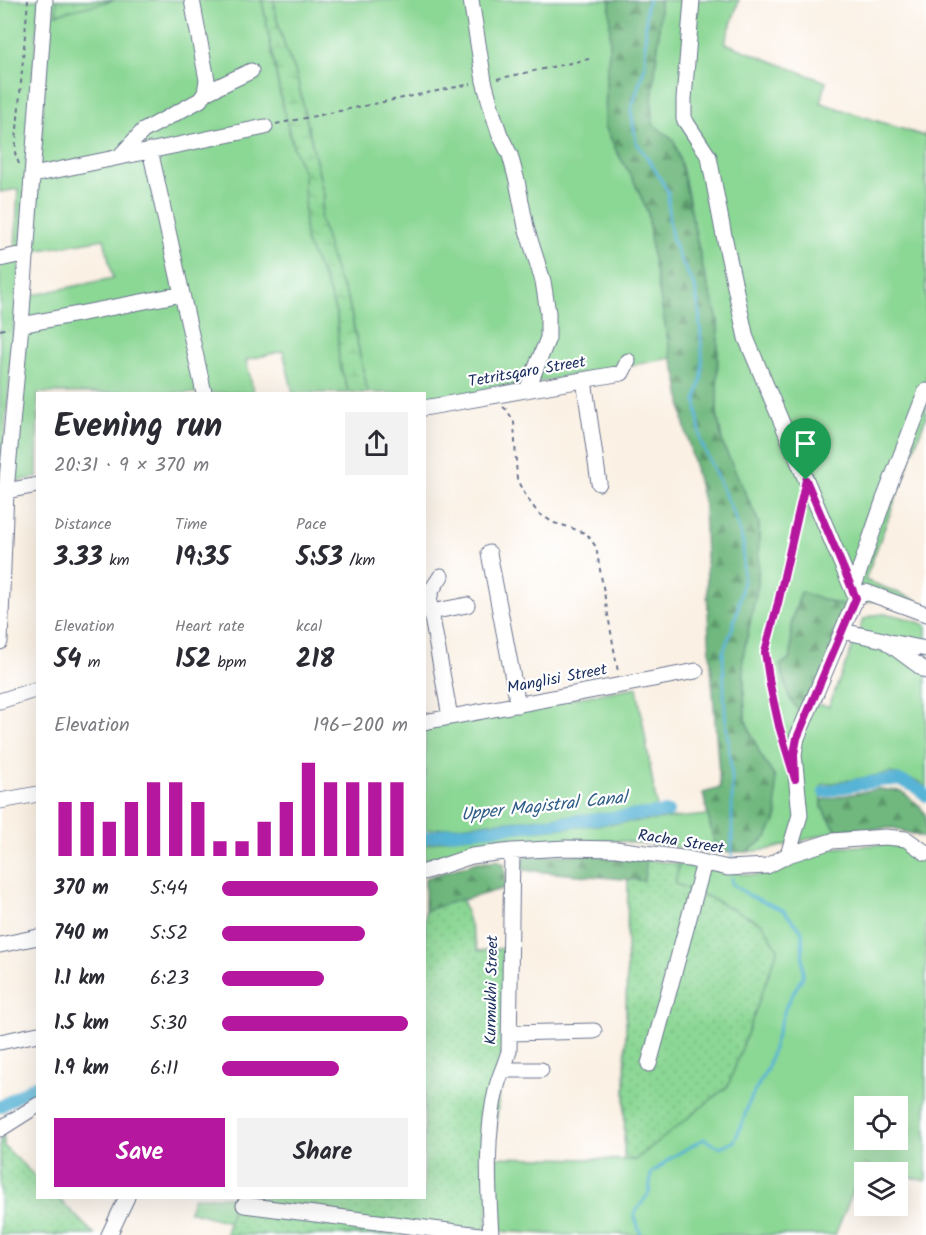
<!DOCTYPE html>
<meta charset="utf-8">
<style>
body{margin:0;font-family:Kalam,sans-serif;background:#f2f2f3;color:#2b2b33;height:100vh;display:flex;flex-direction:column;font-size:22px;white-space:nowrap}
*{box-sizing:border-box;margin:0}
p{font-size:20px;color:#7c7c81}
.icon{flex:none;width:33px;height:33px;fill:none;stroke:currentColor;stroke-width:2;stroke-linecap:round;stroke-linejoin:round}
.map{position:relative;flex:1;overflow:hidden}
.details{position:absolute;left:36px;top:392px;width:390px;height:807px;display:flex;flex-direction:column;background:#fff;border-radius:0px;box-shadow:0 6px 24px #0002}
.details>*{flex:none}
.buttons{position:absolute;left:854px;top:1096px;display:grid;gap:12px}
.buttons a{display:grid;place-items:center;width:54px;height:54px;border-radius:0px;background:#fff;box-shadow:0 6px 24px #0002;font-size:30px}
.pin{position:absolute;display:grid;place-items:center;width:51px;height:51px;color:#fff;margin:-62px -26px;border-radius:50% 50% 50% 0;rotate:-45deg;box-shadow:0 0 6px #0007}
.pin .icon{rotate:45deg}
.round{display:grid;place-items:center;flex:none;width:63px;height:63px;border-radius:0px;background:#f2f2f3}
.head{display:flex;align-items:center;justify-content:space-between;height:102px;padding:0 18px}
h1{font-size:33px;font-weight:800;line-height:45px}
.metrics{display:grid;grid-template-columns:repeat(3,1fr);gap:9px;height:102px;padding:6px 18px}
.metrics div{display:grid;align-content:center}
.metrics b{font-size:26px;font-weight:800}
.metrics small{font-size:16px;font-weight:400}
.metrics p{font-size:16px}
.chart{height:168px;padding:12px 18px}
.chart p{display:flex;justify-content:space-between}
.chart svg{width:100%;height:108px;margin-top:6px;stroke:#b5179e;stroke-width:6}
.cta{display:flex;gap:12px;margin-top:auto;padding:12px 18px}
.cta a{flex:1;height:69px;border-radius:0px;background:#b5179e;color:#fff;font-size:24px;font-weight:800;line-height:69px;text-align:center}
.cta a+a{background:#f2f2f3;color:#2b2b33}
ul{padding:0 18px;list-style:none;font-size:20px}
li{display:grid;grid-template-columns:96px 72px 1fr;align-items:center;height:45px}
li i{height:15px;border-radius:8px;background:#b5179e}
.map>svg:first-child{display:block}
</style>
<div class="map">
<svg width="926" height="1235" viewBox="0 0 926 1235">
<defs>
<pattern id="forest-firs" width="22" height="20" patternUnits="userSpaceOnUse" patternTransform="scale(1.5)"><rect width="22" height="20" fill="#70b87e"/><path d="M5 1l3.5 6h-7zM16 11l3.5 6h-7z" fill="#5b966a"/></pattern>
<pattern id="wetland-marsh" width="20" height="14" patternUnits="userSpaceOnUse" patternTransform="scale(1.5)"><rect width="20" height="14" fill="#8bd794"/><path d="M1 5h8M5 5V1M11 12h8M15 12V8" fill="none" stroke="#77b982"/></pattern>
<pattern id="garden-dots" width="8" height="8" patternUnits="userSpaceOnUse" patternTransform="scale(1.5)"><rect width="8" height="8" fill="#8bd794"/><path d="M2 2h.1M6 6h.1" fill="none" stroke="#77b982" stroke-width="1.8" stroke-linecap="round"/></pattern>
</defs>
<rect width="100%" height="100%" fill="#fff"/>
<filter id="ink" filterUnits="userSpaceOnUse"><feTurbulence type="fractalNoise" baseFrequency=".0167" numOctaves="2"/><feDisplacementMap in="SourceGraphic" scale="12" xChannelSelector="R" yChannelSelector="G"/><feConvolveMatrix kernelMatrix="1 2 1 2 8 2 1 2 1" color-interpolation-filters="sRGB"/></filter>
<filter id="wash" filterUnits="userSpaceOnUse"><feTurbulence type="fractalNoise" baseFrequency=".008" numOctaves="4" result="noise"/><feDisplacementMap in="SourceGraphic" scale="24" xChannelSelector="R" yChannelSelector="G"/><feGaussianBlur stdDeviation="1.35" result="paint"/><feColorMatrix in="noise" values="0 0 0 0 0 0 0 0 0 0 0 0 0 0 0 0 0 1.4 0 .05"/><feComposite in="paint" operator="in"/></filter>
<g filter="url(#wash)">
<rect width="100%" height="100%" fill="#faf0e3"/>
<path fill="#8bd794" stroke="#538379" stroke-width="1.5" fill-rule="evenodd" d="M0,0h39l-18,251 -21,237v-234l15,-3 3,-62 -18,3z
M50,0h212l20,104 11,42 11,27 22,110 11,33 2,46 10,31h-56l-10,-42 -37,9 8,33h-216l-1,84 -23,5 14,-186 85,-18 -9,-39 -70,12z
M274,0h336v43l-4,39 -1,44 12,26 17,29 14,32 4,40 20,105 -247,44 -1,-9h-56l-20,-94 -12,-24 -16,-57 4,-22 -29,-126 -9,-19 -10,-35z
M660,0h79l-14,43 101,39 -5,21 103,33 2,-4v285l-61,163 52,20 -6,6 -31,-7 -33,8 -46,-15 -9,28 -1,38 21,46 17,2 34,-86c20,-13 43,-2 63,5v164l-6,-7 -29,-9 -69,12v23l15,23 -66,18 -24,3 20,-15 8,-59 -15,-24 -15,-35 -2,-63 15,-72 1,-61 -36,-78 -6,-31 1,-95 -15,-50 -21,-101 -8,-27 -21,-16 -1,-25 7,-66z
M637,687l20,121 -181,16 -51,6v-104z
M708,815l8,37 -94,-11 -115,1 -72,16 -10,4 -1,-17 27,-7z
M887,844l21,2 18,16v319l-62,-16 -29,70h-213v-1l-55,1 -70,-4 -1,-74 139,3 65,-267 -25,-9 4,-20 71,11h18l22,-16 42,-11zM864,1107h33v33h-33z
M194,1197h40l-5,25 -40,-11z"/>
<path fill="url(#forest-firs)" stroke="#46746e" stroke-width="1.5" d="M610,0h50l-1,34 -7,66 1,24 21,17 8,27 21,101 15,50 -1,95 6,31 36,78 -1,61 -15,72 2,63 15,35 15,24 2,39 -10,20 -20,15h-31l-13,-59 17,-5 -11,-150 -5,-133 -20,-81 -6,-44 -8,-28 -18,-99 -4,-40 -14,-32 -17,-29 -12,-26 1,-44 4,-39z
M801,592l46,15 -35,97 -15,5 -8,-12 -9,-32 11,-7 1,-38z
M877,789l24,2 19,15 6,10v24l-2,-2 -30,-10 -57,3 -15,-23v-8z
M591,854l56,6 -3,21 -121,-11 -1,-9 5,-5z
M497,860l7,4 2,10 -1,14 -80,23v-33l53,-16z"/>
<path fill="url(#wetland-marsh)" stroke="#538379" stroke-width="1.5" d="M262,0h12l2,16 10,35 9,19 29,126 -4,22 16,57 12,24 20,94h-19l-10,-31 -2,-46 -11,-33 -21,-43 -1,-67 -11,-27 -11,-42z"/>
<path fill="url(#garden-dots)" stroke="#538379" stroke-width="1.5" d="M57,0h58l-59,14z
M647,860l32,4 -4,20 25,9 63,31 15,25 -50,137 -93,74 -11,-1 4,-280 16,2z
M462,899l16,52 27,-3 -1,94 -18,188 -53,5h-207l8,-38h190l1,-286z
M4,1137v9l33,32 1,19h19l38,38h-95v-96z"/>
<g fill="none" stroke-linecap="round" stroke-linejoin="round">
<path stroke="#59b4d6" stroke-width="3" d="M649,0l-3,7 -1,59 -14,44 5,32 15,21 17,29 1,27 3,19 8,21 15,28 4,24 3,42v23l-6,24 5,42 34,75 8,26v37l-5,28 -6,21 -9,23 2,60 7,66v80
M641,1235l-7,-21 15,-21 2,-19 21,-17 32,-18 15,8 15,-5 9,-21 6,-19 19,-35 5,-19 13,-42 17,-30 -1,-45 -19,-21 -33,-14 -18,-12v-6"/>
<path stroke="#59b4d6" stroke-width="12" d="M824,792c18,-4 60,-15 77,-11 8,2 20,9 25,15
M424,838l24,-5 43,-4 177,-17
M0,1107l38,-24"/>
</g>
</g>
<g filter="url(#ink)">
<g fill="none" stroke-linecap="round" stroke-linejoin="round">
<g stroke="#69738d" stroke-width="17">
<path id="minor" d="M471,0l13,81 9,33 7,21 10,20 7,26 9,46 17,54 5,32v25l-21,52
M692,0l-8,99v20l25,38 14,74 23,107 110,260
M205,93l46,-22
M150,150l54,243
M119,157l24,-26 57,-31 5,-7 2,-13 -15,-80
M33,175l232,-48
M0,259l27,-6
M21,325l161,-31
M584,380l15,103
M424,408l198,-35 6,-12
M0,494l6,-3 32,-6
M489,553l29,152
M441,576l-10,15 -2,10 21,116
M853,589l31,-90 42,-108
M431,612l36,-7
M842,631l42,9 42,31
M0,642l6,-151 15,-166 24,-325
M890,642l36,7
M0,701l38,-12
M424,722l272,-51
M0,801l38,-7
M788,855l12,-40 -6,-61 3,-16 59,-140 10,-6 60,22
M424,872l48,-16 40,-5 54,-3 50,1 73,10 39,9 39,-2 21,-11 44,-14 53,-4 21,2 20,14
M0,945l38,-8
M509,1033l85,-2
M0,1042l38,-8
M649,1064l55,-201
M504,1070h37
M0,1129l38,-24
M244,1205l236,30
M109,1235l18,-38
M491,1235c-3,-48 -6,-102 6,-149 3,-12 9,-23 12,-35l3,-200"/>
</g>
<path stroke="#69738d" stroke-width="2" stroke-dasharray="4.5 4.5" stroke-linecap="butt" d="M497,79l92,-20
M276,124l195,-40
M19,164l-4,-11 13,-153
M0,330l9,-2
M503,407l4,3 7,12 3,58 10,18 11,15 16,10 15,4 18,7 9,13 22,125
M783,738l-13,-53 -5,-33 36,-148"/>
<use href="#minor" stroke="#fff" stroke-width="15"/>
</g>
</g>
<g fill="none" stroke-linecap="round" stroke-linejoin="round" filter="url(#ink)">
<g stroke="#fff" stroke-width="12">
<path id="route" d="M806,480l50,118 -59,140 -3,16 1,25 -16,-53 -9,-41 -5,-33 13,-49z"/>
</g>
<use href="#route" stroke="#b5179e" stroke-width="8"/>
</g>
<g text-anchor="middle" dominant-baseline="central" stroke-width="4.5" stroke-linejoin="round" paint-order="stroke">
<g font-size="16" fill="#1b2f5e" stroke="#fff">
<text transform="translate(527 372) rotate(-10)">Tetritsqaro Street</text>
<text transform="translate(557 679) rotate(-11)">Manglisi Street</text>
<text transform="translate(681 842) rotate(9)">Racha Street</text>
<text transform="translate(492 990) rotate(-89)">Kurmukhi Street</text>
</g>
<g font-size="18" font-style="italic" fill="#315e88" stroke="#fff">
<text transform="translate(544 807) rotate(-6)">Upper Magistral Canal</text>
</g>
</g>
</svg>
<div class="buttons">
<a><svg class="icon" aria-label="locate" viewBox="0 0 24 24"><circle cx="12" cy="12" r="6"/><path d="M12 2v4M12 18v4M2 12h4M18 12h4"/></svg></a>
<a><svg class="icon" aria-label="layers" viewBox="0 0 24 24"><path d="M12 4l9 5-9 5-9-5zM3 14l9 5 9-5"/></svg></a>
</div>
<div class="pin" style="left:806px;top:480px;background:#1e9e55"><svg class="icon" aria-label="arrive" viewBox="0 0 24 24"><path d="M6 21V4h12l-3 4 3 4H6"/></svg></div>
<section class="details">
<div class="head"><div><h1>Evening run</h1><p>20:31 · 9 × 370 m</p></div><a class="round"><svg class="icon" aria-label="share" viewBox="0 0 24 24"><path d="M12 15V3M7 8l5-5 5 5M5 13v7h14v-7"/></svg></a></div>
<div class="metrics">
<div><p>Distance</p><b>3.33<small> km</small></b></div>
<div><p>Time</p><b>19:35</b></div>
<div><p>Pace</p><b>5:53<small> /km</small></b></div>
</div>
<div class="metrics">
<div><p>Elevation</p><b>54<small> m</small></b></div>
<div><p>Heart rate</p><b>152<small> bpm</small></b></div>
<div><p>kcal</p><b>218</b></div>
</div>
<div class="chart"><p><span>Elevation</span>196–200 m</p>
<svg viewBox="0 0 160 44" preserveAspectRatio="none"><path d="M5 44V22M15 44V22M25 44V30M35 44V22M45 44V14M55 44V14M65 44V22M75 44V38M85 44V38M95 44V30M105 44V22M115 44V6M125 44V14M135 44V14M145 44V14M155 44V14"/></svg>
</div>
<ul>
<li><b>370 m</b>5:44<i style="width:84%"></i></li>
<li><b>740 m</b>5:52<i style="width:77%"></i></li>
<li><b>1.1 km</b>6:23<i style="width:55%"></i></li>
<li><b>1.5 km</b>5:30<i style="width:100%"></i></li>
<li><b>1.9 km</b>6:11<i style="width:63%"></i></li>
</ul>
<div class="cta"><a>Save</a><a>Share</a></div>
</section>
</div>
